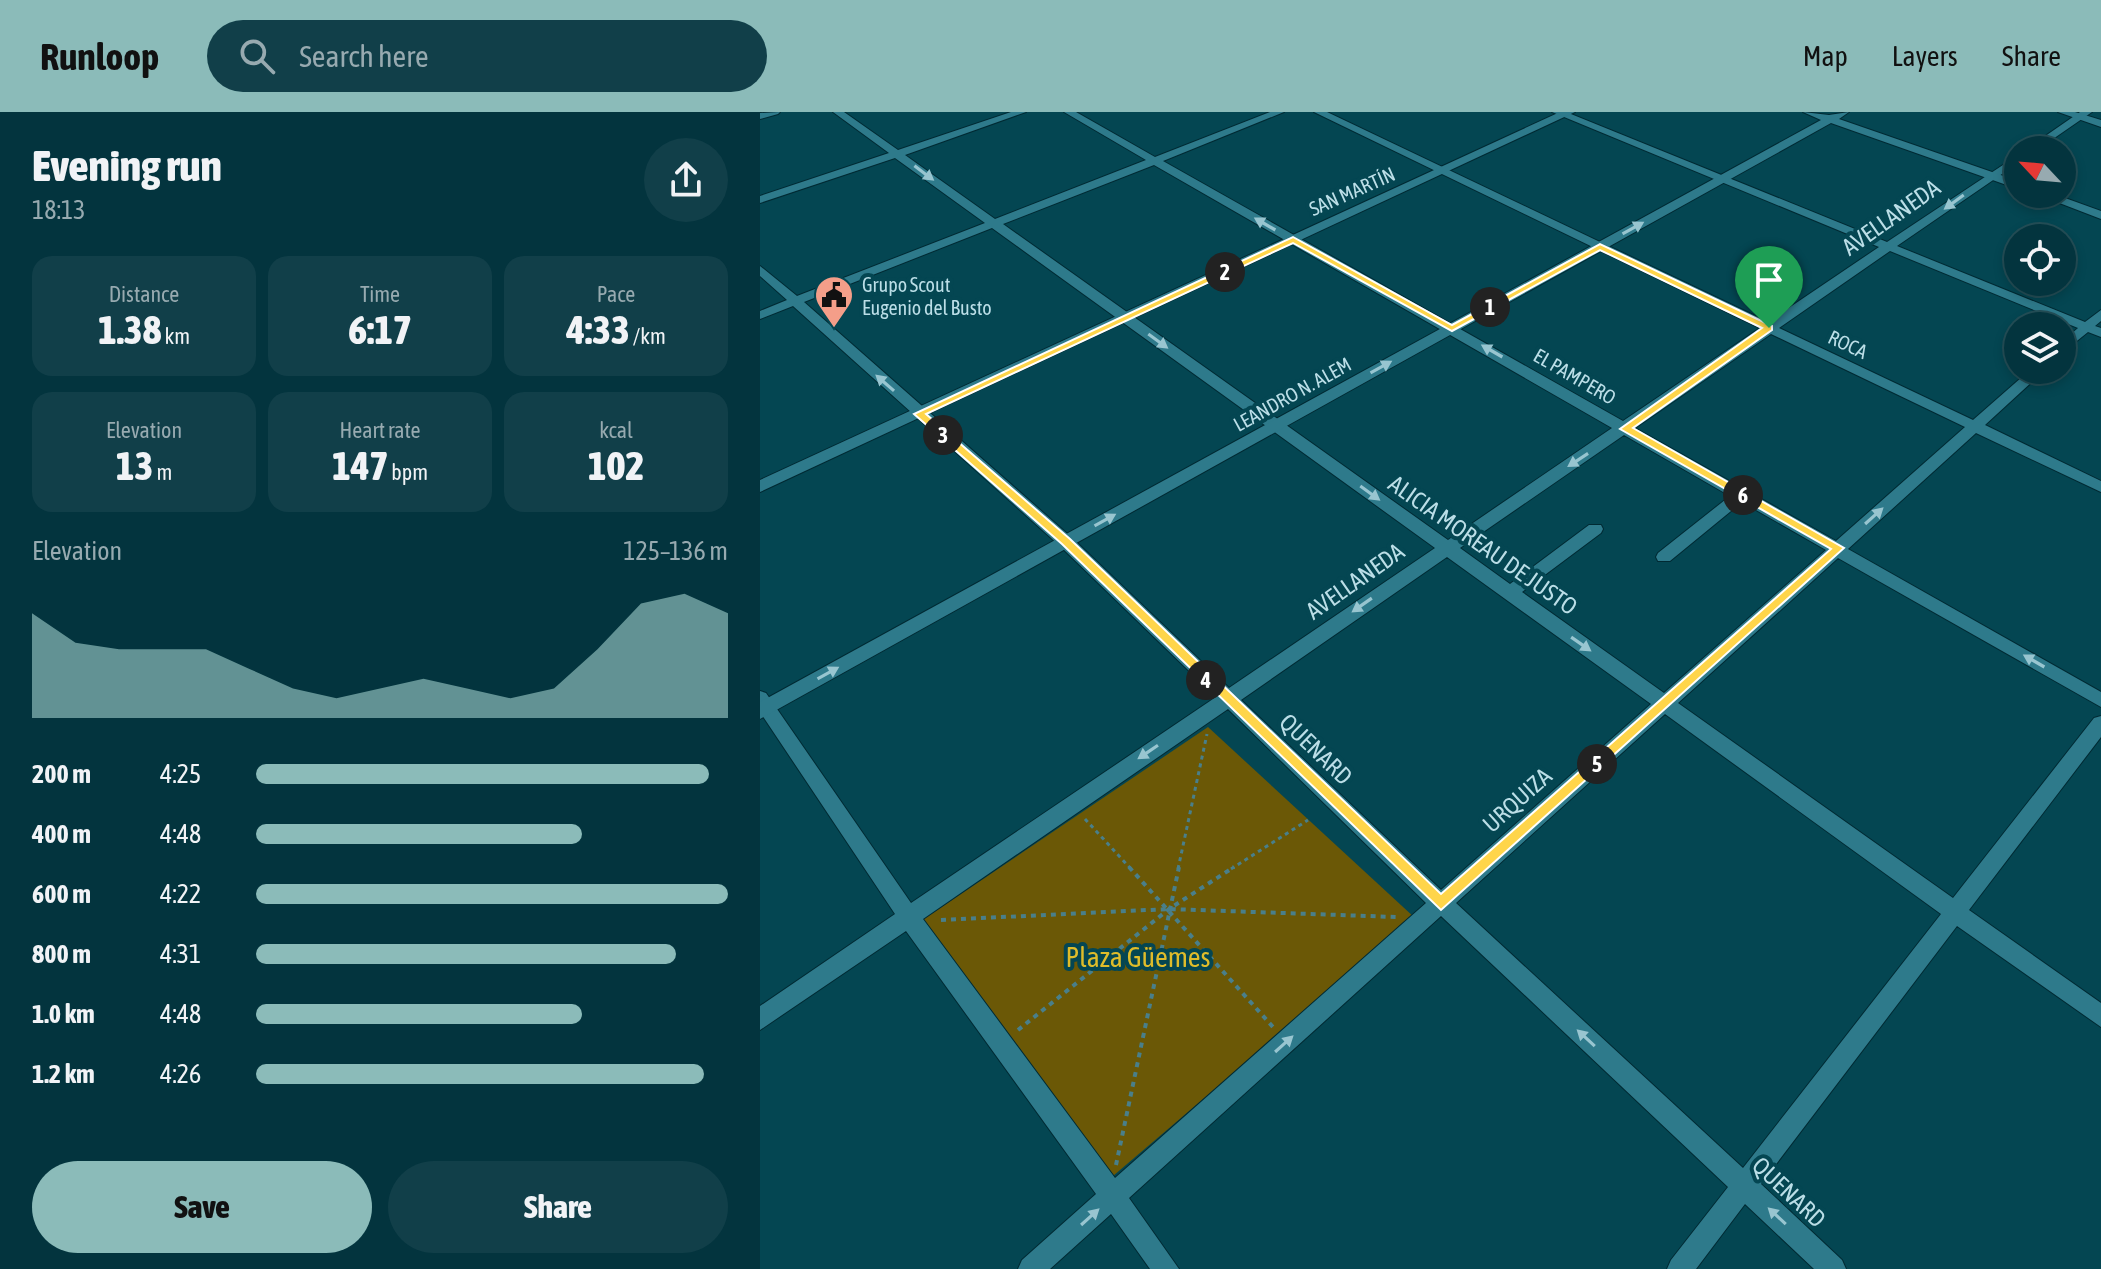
<!DOCTYPE html>
<meta charset="utf-8">
<style>
body{margin:0;font-family:"Asap Condensed",sans-serif;background:#113f49;color:#f1f3f6;height:100vh;display:flex;flex-direction:column;font-size:30px;white-space:nowrap}
*{box-sizing:border-box;margin:0}
p{font-size:26px;color:#97aab0}
.icon{flex:none;width:44px;height:44px;fill:none;stroke:currentColor;stroke-width:2;stroke-linecap:round;stroke-linejoin:round}
.map{position:relative;flex:1;overflow:hidden}
.side{display:flex;flex-direction:column;background:#03343e;width:760px}
.side>*{flex:none}
.needle{width:52px;rotate:296deg}
.tools{position:absolute;left:1244px;top:24px;display:grid;gap:16px}
.tools a{display:grid;place-items:center;width:72px;height:72px;border-radius:50%;background:#03343e;box-shadow:0 4px 12px #0003,0 0 0 2px #244f58;font-size:40px}
.pin{position:absolute;display:grid;place-items:center;width:68px;height:68px;color:#fff;margin:-82px -34px;border-radius:50% 50% 50% 0;rotate:-45deg;box-shadow:0 0 8px #0007}
.pin .icon{rotate:45deg}
.km{position:absolute;width:40px;height:40px;margin:-20px;border-radius:50%;background:#222;color:#fff;font-size:22px;line-height:40px;text-align:center}
.round{display:grid;place-items:center;flex:none;width:84px;height:84px;border-radius:42px;background:#113f49}
.summary{display:flex;align-items:center;justify-content:space-between;height:136px;padding:0 32px}
h1{font-size:44px;font-weight:800;line-height:60px}
.metrics{display:grid;grid-template-columns:repeat(3,1fr);gap:12px;height:136px;padding:8px 32px}
.metrics div{display:grid;align-content:center;border-radius:20px;background:#113f49;text-align:center}
.metrics b{font-size:40px;font-weight:800}
.metrics small{font-size:22px;font-weight:400}
.metrics p{font-size:22px}
.chart{height:224px;padding:16px 32px}
.chart p{display:flex;justify-content:space-between}
.chart svg{width:100%;height:144px;margin-top:8px;fill:#8bbbb9;opacity:.7}
.cta{display:flex;gap:16px;margin-top:auto;padding:16px 32px}
.cta a{flex:1;height:92px;border-radius:48px;background:#8bbbb9;color:#111;font-size:32px;font-weight:800;line-height:92px;text-align:center}
.cta a+a{background:#113f49;color:#f1f3f6}
ul{padding:0 32px;list-style:none;font-size:26px}
li{display:grid;grid-template-columns:128px 96px 1fr;align-items:center;height:60px}
li i{height:20px;border-radius:10px;background:#8bbbb9}
header{display:flex;align-items:center;gap:48px;box-sizing:border-box;height:112px;padding:0 40px;background:#8bbbb9;color:#111}
header strong{font-size:38px}
nav{display:flex;gap:44px;margin-inline-start:auto;font-size:28px}
.search{width:560px;height:72px;background:#113f49;display:flex;align-items:center;gap:20px;box-sizing:border-box;padding:0 28px;border-radius:44px;color:#97aab0;font-size:30px}
main{display:flex;flex:1;min-height:0}
.map>svg:first-child{display:block}
</style>
<header>
<strong>Runloop</strong>
<div class="search"><svg class="icon" aria-label="search" viewBox="0 0 24 24"><circle cx="10" cy="10" r="6"/><path d="M15 15l6 6"/></svg>Search here</div>
<nav><a>Map</a><a>Layers</a><a>Share</a></nav>
</header>
<main>
<section class="side">
<div class="summary"><div><h1>Evening run</h1><p>18:13</p></div><a class="round"><svg class="icon" aria-label="share" viewBox="0 0 24 24"><path d="M12 15V3M7 8l5-5 5 5M5 13v7h14v-7"/></svg></a></div>
<div class="metrics">
<div><p>Distance</p><b>1.38<small> km</small></b></div>
<div><p>Time</p><b>6:17</b></div>
<div><p>Pace</p><b>4:33<small> /km</small></b></div>
</div>
<div class="metrics">
<div><p>Elevation</p><b>13<small> m</small></b></div>
<div><p>Heart rate</p><b>147<small> bpm</small></b></div>
<div><p>kcal</p><b>102</b></div>
</div>
<div class="chart"><p><span>Elevation</span>125–136 m</p>
<svg viewBox="0 0 160 44" preserveAspectRatio="none"><path d="M0 44V12L10 21L20 23L30 23L40 23L50 29L60 35L70 38L80 35L90 32L100 35L110 38L120 35L130 23L140 9L150 6L160 12V44z"/></svg>
</div>
<ul>
<li><b>200 m</b>4:25<i style="width:96%"></i></li>
<li><b>400 m</b>4:48<i style="width:69%"></i></li>
<li><b>600 m</b>4:22<i style="width:100%"></i></li>
<li><b>800 m</b>4:31<i style="width:89%"></i></li>
<li><b>1.0 km</b>4:48<i style="width:69%"></i></li>
<li><b>1.2 km</b>4:26<i style="width:95%"></i></li>
</ul>
<div class="cta"><a>Save</a><a>Share</a></div>
</section>
<div class="map">
<svg width="1341" height="1157" viewBox="0 0 1341 1157">
<rect width="100%" height="100%" fill="#044652"/>
<path fill="#6b5806" d="M448,615l207,191 -302,258 -192,-255z"/>
<g fill="none" stroke-linecap="round" stroke-linejoin="round">
<g stroke="#002a33" stroke-width="2">
<path id="minor" d="M73,0h11l54,38 113,-38h15l-121,43 90,64 151,-59 -82,-48h12l79,45 115,-45h14l-121,49 460,260 137,-93 -446,-216h13l441,210 111,-75 -327,-135h14l321,130 131,-87v8l-121,83 188,76 16,-12v11l-6,5 6,2v9l-13,-5 -26,21v-11l16,-14 -188,-77 -111,77 194,92 57,-50h15l-60,55 116,56v11l-125,-59 -128,116 253,143v15l-263,-149 -160,145 275,195 141,-180 7,-2v21l-132,173 132,93v24l-144,-101 -196,258 81,76 4,9h-32l-69,-65 -49,65h-29l4,-9 57,-73 -287,-271 -312,282 50,71h-29l-39,-55 -61,55h-32l4,-9 74,-66 -190,-263 -146,99v-24l135,-92 -135,-202v-21l6,2 145,210 305,-206 -156,-151 -267,-240 -33,13v-8l27,-11 -27,-24v-10l37,30 188,-73 -90,-65 -135,45v-7l129,-43zM394,53l458,263 -164,112 -445,-316zM232,116l443,320 -206,140 -157,-150 -268,-236zM1011,222l194,93 -129,114 -201,-113zM864,323l106,61 -72,57 -2,4 2,4h12l72,-59 84,48 -162,143 -142,-101 79,-59 2,-4 -2,-4h-12l-79,59 -50,-36zM687,445l204,147 -210,186 -200,-190zM468,597l198,194 -311,275 -192,-259zM905,602l276,200 -198,254 -287,-265z
M1320,0h12l-55,38h-12z"/>
</g>
<g stroke="#002a33" stroke-width="2">
<path id="secondary" d="M20,0l-2,2 -18,5v-6z
M800,0h15l-815,380v-12z
M1043,0l26,3 20,-3 -10,7 179,62v8l-187,-66 -1071,596v-17l1061,-582z
M1298,0h17l26,8v7z
M1276,82h18l47,17v8z"/>
</g>
<path stroke="#497f8a" stroke-width="3" stroke-dasharray="4 4" stroke-linecap="butt" d="M325,707l46,50
M418,757l29,-135
M471,757l77,-49"/>
<path stroke="#497f8a" stroke-width="4" stroke-dasharray="5 5" stroke-linecap="butt" d="M369,755l144,160
M181,808l228,-11 227,8
M258,918l151,-121 65,-42
M356,1053l63,-298"/>
<use href="#minor" fill="#2e7a8b" fill-rule="evenodd"/>
<use href="#secondary" fill="#2e7a8b" fill-rule="evenodd"/>
</g>
<defs><path id="oneway-solid" d="M-6-.8H1V-3.2L6.5 0L1 3.2V.8H-6Z" transform="scale(2)"/></defs>
<g fill="#98c5d0">
<use href="#oneway-solid" transform="translate(164 61) rotate(37)"/>
<use href="#oneway-solid" transform="translate(1194 90) rotate(144)"/>
<use href="#oneway-solid" transform="translate(505 112) rotate(-150)"/>
<use href="#oneway-solid" transform="translate(873 116) rotate(-29)"/>
<use href="#oneway-solid" transform="translate(398 229) rotate(36)"/>
<use href="#oneway-solid" transform="translate(732 239) rotate(-150)"/>
<use href="#oneway-solid" transform="translate(621 255) rotate(-29)"/>
<use href="#oneway-solid" transform="translate(125 271) rotate(-139)"/>
<use href="#oneway-solid" transform="translate(818 348) rotate(147)"/>
<use href="#oneway-solid" transform="translate(610 381) rotate(36)"/>
<use href="#oneway-solid" transform="translate(1114 404) rotate(-42)"/>
<use href="#oneway-solid" transform="translate(345 408) rotate(-29)"/>
<use href="#oneway-solid" transform="translate(602 493) rotate(145)"/>
<use href="#oneway-solid" transform="translate(821 532) rotate(35)"/>
<use href="#oneway-solid" transform="translate(1274 549) rotate(-150)"/>
<use href="#oneway-solid" transform="translate(68 561) rotate(-29)"/>
<use href="#oneway-solid" transform="translate(388 640) rotate(146)"/>
<use href="#oneway-solid" transform="translate(826 926) rotate(-137)"/>
<use href="#oneway-solid" transform="translate(524 932) rotate(-42)"/>
<use href="#oneway-solid" transform="translate(1017 1104) rotate(-137)"/>
<use href="#oneway-solid" transform="translate(330 1105) rotate(-42)"/>
</g>
<path fill="#ffd54a" stroke="#fff" stroke-width="2" fill-rule="evenodd" d="M533,125l159,88 148,-81 172,82v4l-139,98 211,120 -403,362 -379,-366 -148,-130zM533,131l159,88 148,-81 162,78 -142,101 211,120 -390,345 -371,-355 -144,-125z"/>
<defs>
<g id="civic-pin" transform="scale(2)"><path d="M0 17L-7.5 6A9.5 9.5 0 1 1 7.5 6Z" fill="#f49e89" stroke="#044652"/><path d="M-.6-6.5H3V-4.5H.6V-3L4-1V1h2V6H-6V1h2V-1L-.6-3ZM-1.2 2.5V6h2.4V2.5Z" fill="#111"/></g>
</defs>
<g fill-rule="evenodd">
<use href="#civic-pin" x="74" y="183"/>
</g>
<g text-anchor="middle" dominant-baseline="central" stroke-width="8" stroke-linejoin="round" paint-order="stroke">
<g font-size="20" fill="#bbdee7" stroke="#044652">
<text transform="translate(592 79) rotate(-24)">SAN MARTÍN</text>
<text transform="translate(1088 232) rotate(25)">ROCA</text>
<text transform="translate(815 264) rotate(30)">EL PAMPERO</text>
<text transform="translate(532 282) rotate(-29)">LEANDRO N. ALEM</text>
</g>
<g font-size="20" fill="#bbdee7" stroke="#044652" text-anchor="start">
<text x="102" y="172">Grupo Scout<tspan x="102" dy="23">Eugenio del Busto</tspan></text>
</g>
<g font-size="24" fill="#bbdee7" stroke="#044652">
<text transform="translate(1131 105) rotate(-35)">AVELLANEDA</text>
<text transform="translate(723 433) rotate(35)">ALICIA MOREAU DE JUSTO</text>
<text transform="translate(595 469) rotate(-35)">AVELLANEDA</text>
<text transform="translate(556 637) rotate(44)">QUENARD</text>
<text transform="translate(757 688) rotate(-42)">URQUIZA</text>
<text transform="translate(1029 1080) rotate(43)">QUENARD</text>
</g>
<g font-size="28" fill="#dfbc2a" stroke="#044652">
<text x="378" y="845">Plaza Güemes</text>
</g>
</g>
</svg>
<div class="tools">
<a><svg class="needle" viewBox="-14 -14 28 28"><path d="M0-13l5 13h-10z" fill="#e53935"/><path d="M0 13l5-13h-10z" fill="#97aab0"/></svg></a>
<a><svg class="icon" aria-label="locate" viewBox="0 0 24 24"><circle cx="12" cy="12" r="6"/><path d="M12 2v4M12 18v4M2 12h4M18 12h4"/></svg></a>
<a><svg class="icon" aria-label="layers" viewBox="0 0 24 24"><path d="M12 4l9 5-9 5-9-5zM3 14l9 5 9-5"/></svg></a>
</div>
<div class="pin" style="left:1009px;top:216px;background:#1e9e55"><svg class="icon" aria-label="arrive" viewBox="0 0 24 24"><path d="M6 21V4h12l-3 4 3 4H6"/></svg></div>
<b class="km" style="left:730px;top:195px">1</b>
<b class="km" style="left:465px;top:160px">2</b>
<b class="km" style="left:183px;top:323px">3</b>
<b class="km" style="left:446px;top:568px">4</b>
<b class="km" style="left:837px;top:652px">5</b>
<b class="km" style="left:983px;top:383px">6</b>
</div>
</main>
